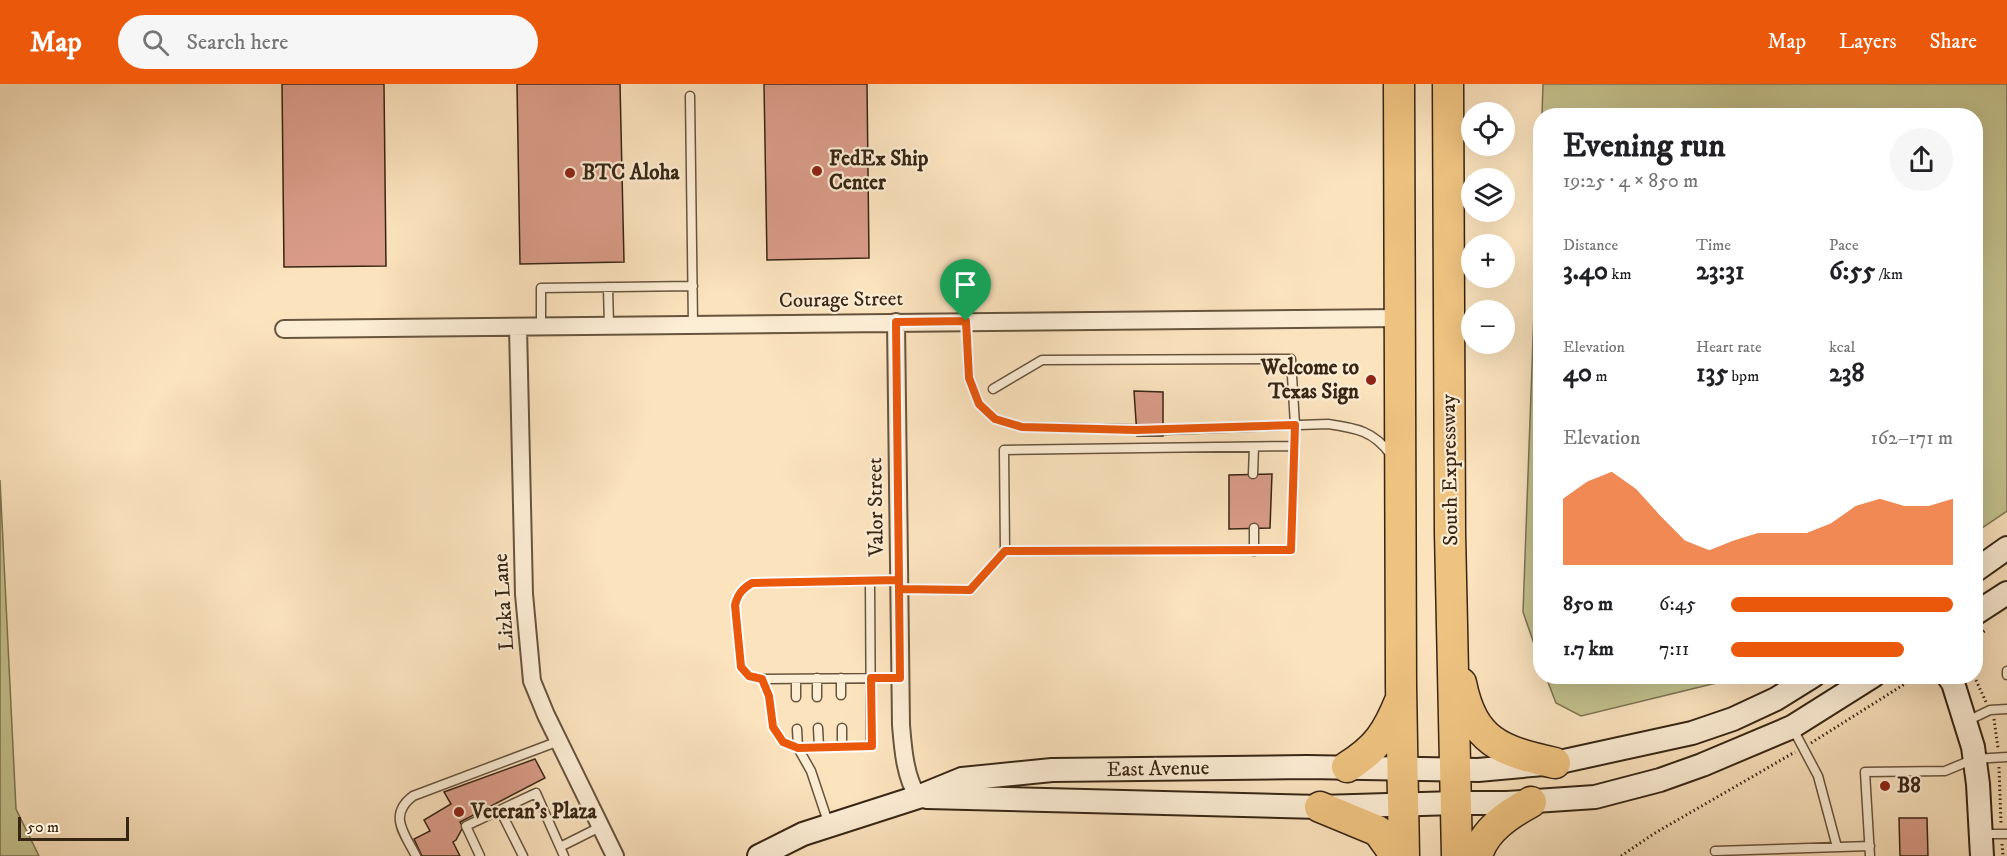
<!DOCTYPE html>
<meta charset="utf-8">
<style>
body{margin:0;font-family:"IM FELL DW Pica",serif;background:#f6f6f6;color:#202124;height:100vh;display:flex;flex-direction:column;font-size:22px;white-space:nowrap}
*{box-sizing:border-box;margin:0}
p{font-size:20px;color:#757577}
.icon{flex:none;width:33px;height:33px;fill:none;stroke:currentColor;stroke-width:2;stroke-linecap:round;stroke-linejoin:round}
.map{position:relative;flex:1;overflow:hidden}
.side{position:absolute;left:1533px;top:24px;width:450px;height:576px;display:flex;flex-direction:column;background:#fff;border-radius:24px;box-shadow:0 6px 24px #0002}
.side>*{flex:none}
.tools{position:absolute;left:1461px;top:18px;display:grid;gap:12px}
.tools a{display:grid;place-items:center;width:54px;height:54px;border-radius:50%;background:#fff;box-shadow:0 6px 24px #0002;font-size:30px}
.scale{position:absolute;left:18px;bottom:15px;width:111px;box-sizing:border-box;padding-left:6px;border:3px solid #372514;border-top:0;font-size:16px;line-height:21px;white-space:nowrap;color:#372514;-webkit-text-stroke:4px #fcedd5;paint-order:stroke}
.pin{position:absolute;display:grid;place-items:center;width:51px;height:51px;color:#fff;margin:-62px -26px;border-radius:50% 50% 50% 0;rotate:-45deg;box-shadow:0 0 6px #0007}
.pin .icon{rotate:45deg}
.round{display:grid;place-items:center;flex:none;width:63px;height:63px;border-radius:32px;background:#f6f6f6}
.summary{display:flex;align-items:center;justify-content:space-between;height:102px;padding:0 30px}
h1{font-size:33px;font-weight:700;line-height:45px}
.figures{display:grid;grid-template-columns:repeat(3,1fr);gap:9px;height:102px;padding:6px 30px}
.figures div{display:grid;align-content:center}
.figures b{font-size:26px;font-weight:700}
.figures small{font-size:16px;font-weight:400}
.figures p{font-size:16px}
.chart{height:168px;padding:12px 30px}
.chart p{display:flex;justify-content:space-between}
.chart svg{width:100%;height:108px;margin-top:6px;fill:#ea580c;opacity:.7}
ul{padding:0 30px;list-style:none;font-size:20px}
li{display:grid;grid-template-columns:96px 72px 1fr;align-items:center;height:45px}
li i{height:15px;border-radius:8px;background:#ea580c}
header{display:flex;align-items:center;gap:36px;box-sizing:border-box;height:84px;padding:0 30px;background:#ea580c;color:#fff}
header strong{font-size:28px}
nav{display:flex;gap:33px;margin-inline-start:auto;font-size:21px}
.search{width:420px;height:54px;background:#f6f6f6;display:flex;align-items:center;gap:15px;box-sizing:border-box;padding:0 21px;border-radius:33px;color:#757577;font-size:22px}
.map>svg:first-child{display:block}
</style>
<header>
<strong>Map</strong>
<div class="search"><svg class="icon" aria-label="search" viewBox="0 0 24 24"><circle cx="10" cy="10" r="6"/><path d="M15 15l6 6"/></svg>Search here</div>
<nav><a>Map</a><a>Layers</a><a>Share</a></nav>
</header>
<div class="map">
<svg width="2007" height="772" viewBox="0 0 2007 772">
<rect width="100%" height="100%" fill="#fbe3be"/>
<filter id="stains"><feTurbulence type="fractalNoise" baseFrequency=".00333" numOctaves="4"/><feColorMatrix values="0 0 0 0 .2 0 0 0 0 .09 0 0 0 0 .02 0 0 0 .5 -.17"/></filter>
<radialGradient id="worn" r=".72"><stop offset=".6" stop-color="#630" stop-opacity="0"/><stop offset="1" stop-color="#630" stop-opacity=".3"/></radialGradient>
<path fill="#c4c28e" stroke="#7e7451" stroke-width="1.5" d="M1543,0h464v427l-31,21v-416l-434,-1z
M1540,64v513l-17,-49z
M0,396l16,329 23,47h-39z
M1546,593v-1l195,1 -160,39 -25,-13z"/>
<path fill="#da9c89" stroke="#372514" stroke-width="1.5" d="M282,0h102l2,182 -102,1z
M517,0h103l4,178 -104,2z
M764,0h103l2,174 -102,2z
M1134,307l29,1v44h-26z
M1272,390l-2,54 -41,1v-54z
M535,675l10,19 -85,44 3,5 -7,13 -3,2 7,14h-38l-8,-17 16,-8 -6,-11 27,-16 -7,-12z
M1899,734h28l1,38h-28z"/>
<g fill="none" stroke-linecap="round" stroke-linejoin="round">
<g stroke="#68543e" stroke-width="11">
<path id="lane" d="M690,12l3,229
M608,203l1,39
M966,237l3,57 10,26 16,15 27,8 141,3 165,-6c28,4 46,7 63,31
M541,243v-39l152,-2
M1253,390l1,-27
M1254,444v23
M1005,467l-1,-101 290,-4
M899,505l71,1 35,-39 286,-1 4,-125 -4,-66 -249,1 -49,29
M2007,587v4
M817,594v19
M841,594v17
M762,595l138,-1
M796,595v18
M1965,638l25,-12 17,-1
M1792,643l26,49 19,71
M818,644l1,19
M842,644v19
M797,645l1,19 73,-2 -1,-165
M500,726l23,46
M829,741l-18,-54 -13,-23 -15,-6 -10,-15 -4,-31 -7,-17 -13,-3 -8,-9 -6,-62c3,-11 7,-16 17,-22l147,-3
M1983,750h24
M560,763l40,-20
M1715,767l155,-5
M416,772c-12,-23 -28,-41 -3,-60l146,-55
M480,772l-14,-30 70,-33 28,63
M1870,772l-5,-84 80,-1 29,-12 33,-2"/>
</g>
<g stroke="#68543e" stroke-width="20">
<path id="street" d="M896,238l5,403c2,24 4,52 17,72
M518,243l6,267 8,87 14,34 69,141
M284,245l1116,-11"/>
</g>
<g stroke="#372514" stroke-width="26">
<path id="secondary" d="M1976,486l31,-22
M1976,529l31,-20
M1948,592l5,7 20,64 5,37 4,72
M927,713l393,10 136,-4h51l88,-6 65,-17 42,-15 90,-38 81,-51
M759,772l44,-22 115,-37 44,-18 90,-9 255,-3 171,3 77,-7 137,-30 41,-14 43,-20 37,-23"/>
</g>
<g stroke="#372514" stroke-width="33">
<path id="highway" d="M1399,0l2,602 3,170
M1448,0l2,449 7,323
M1461,599c12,59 40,68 94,80
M1347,683c30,-19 40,-34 53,-66
M1320,723l58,24 18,25
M1477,772c7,-26 32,-42 54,-54"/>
</g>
<path stroke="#372514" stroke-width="3" stroke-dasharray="1.5 3" stroke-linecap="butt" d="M1976,553l10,-7
M1974,592l12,26
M1994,635l4,29
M1811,659l100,-63
M1999,683l2,56
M2002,760l1,12
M1621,772l34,-23 140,-81"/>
<use href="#lane" stroke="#fcedd5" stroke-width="8"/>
<use href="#street" stroke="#fcedd5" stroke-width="16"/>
<use href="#secondary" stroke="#fcedd5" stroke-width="22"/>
<use href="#highway" stroke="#eec27f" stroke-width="30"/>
</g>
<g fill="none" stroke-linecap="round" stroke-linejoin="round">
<g stroke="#fff" stroke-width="12">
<path id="route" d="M966,237l-70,1 3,258v9l1,89h-29l1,68 -74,2 -15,-6 -10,-15 -4,-31 -7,-17 -13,-3 -8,-9 -6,-62c3,-11 7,-16 17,-22l147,-3v9l71,1 35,-39 286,-1 4,-125 -159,5 -114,-3 -27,-8 -16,-15 -10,-26 -3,-57"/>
</g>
<use href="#route" stroke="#ea580c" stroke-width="8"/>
</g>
<g fill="#8f2418" stroke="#fcedd5" stroke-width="2">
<circle cx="817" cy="87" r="6"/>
<circle cx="570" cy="89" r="6"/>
<circle cx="1371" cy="296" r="6"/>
<circle cx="1885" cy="702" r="6"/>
<circle cx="459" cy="728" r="6"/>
</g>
<g text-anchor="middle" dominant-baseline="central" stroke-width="4.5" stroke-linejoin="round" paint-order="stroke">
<g font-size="21" font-weight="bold" fill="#372514" stroke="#fcedd5" text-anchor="start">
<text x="829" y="75">FedEx Ship<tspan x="829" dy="24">Center</tspan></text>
<text x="582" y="89">BTC Aloha</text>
<text x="1359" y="284" text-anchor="end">Welcome to<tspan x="1359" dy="24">Texas Sign</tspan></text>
<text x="1897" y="702">B8</text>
<text x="471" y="728">Veteran's Plaza</text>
</g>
<g font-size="21" fill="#372514" stroke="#fcedd5">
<text transform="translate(841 216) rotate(-1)">Courage Street</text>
<text transform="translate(1450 386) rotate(-91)">South Expressway</text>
<text transform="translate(876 423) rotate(-91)">Valor Street</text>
<text transform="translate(504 518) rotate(-94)">Lizka Lane</text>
<text transform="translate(1158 685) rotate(-1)">East Avenue</text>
</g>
</g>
<rect width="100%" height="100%" filter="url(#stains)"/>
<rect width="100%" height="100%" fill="url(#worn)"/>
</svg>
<div class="tools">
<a><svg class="icon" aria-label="locate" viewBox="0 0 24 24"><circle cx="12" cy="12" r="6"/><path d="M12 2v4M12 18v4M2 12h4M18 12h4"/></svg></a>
<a><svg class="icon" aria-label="layers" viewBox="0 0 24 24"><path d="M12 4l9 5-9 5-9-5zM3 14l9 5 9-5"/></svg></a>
<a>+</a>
<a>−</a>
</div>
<div class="scale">50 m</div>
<div class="pin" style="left:966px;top:237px;background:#1e9e55"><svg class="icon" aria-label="arrive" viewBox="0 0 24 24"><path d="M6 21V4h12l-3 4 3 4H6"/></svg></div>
<section class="side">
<div class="summary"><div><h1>Evening run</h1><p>19:25 · 4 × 850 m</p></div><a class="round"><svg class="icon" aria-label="share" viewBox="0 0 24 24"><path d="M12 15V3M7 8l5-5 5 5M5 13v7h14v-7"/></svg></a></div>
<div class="figures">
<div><p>Distance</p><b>3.40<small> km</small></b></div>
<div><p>Time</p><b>23:31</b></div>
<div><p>Pace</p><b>6:55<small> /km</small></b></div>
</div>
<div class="figures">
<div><p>Elevation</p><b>40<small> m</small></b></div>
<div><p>Heart rate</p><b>135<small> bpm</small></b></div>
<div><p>kcal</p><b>238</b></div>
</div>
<div class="chart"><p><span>Elevation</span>162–171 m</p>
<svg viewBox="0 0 160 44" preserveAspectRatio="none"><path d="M0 44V17L10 10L20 6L30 13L40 24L50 34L60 38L70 34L80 31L90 31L100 31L110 27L120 20L130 17L140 20L150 20L160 17V44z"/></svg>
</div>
<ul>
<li><b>850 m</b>6:45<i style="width:100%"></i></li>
<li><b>1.7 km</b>7:11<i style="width:78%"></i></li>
</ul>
</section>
</div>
